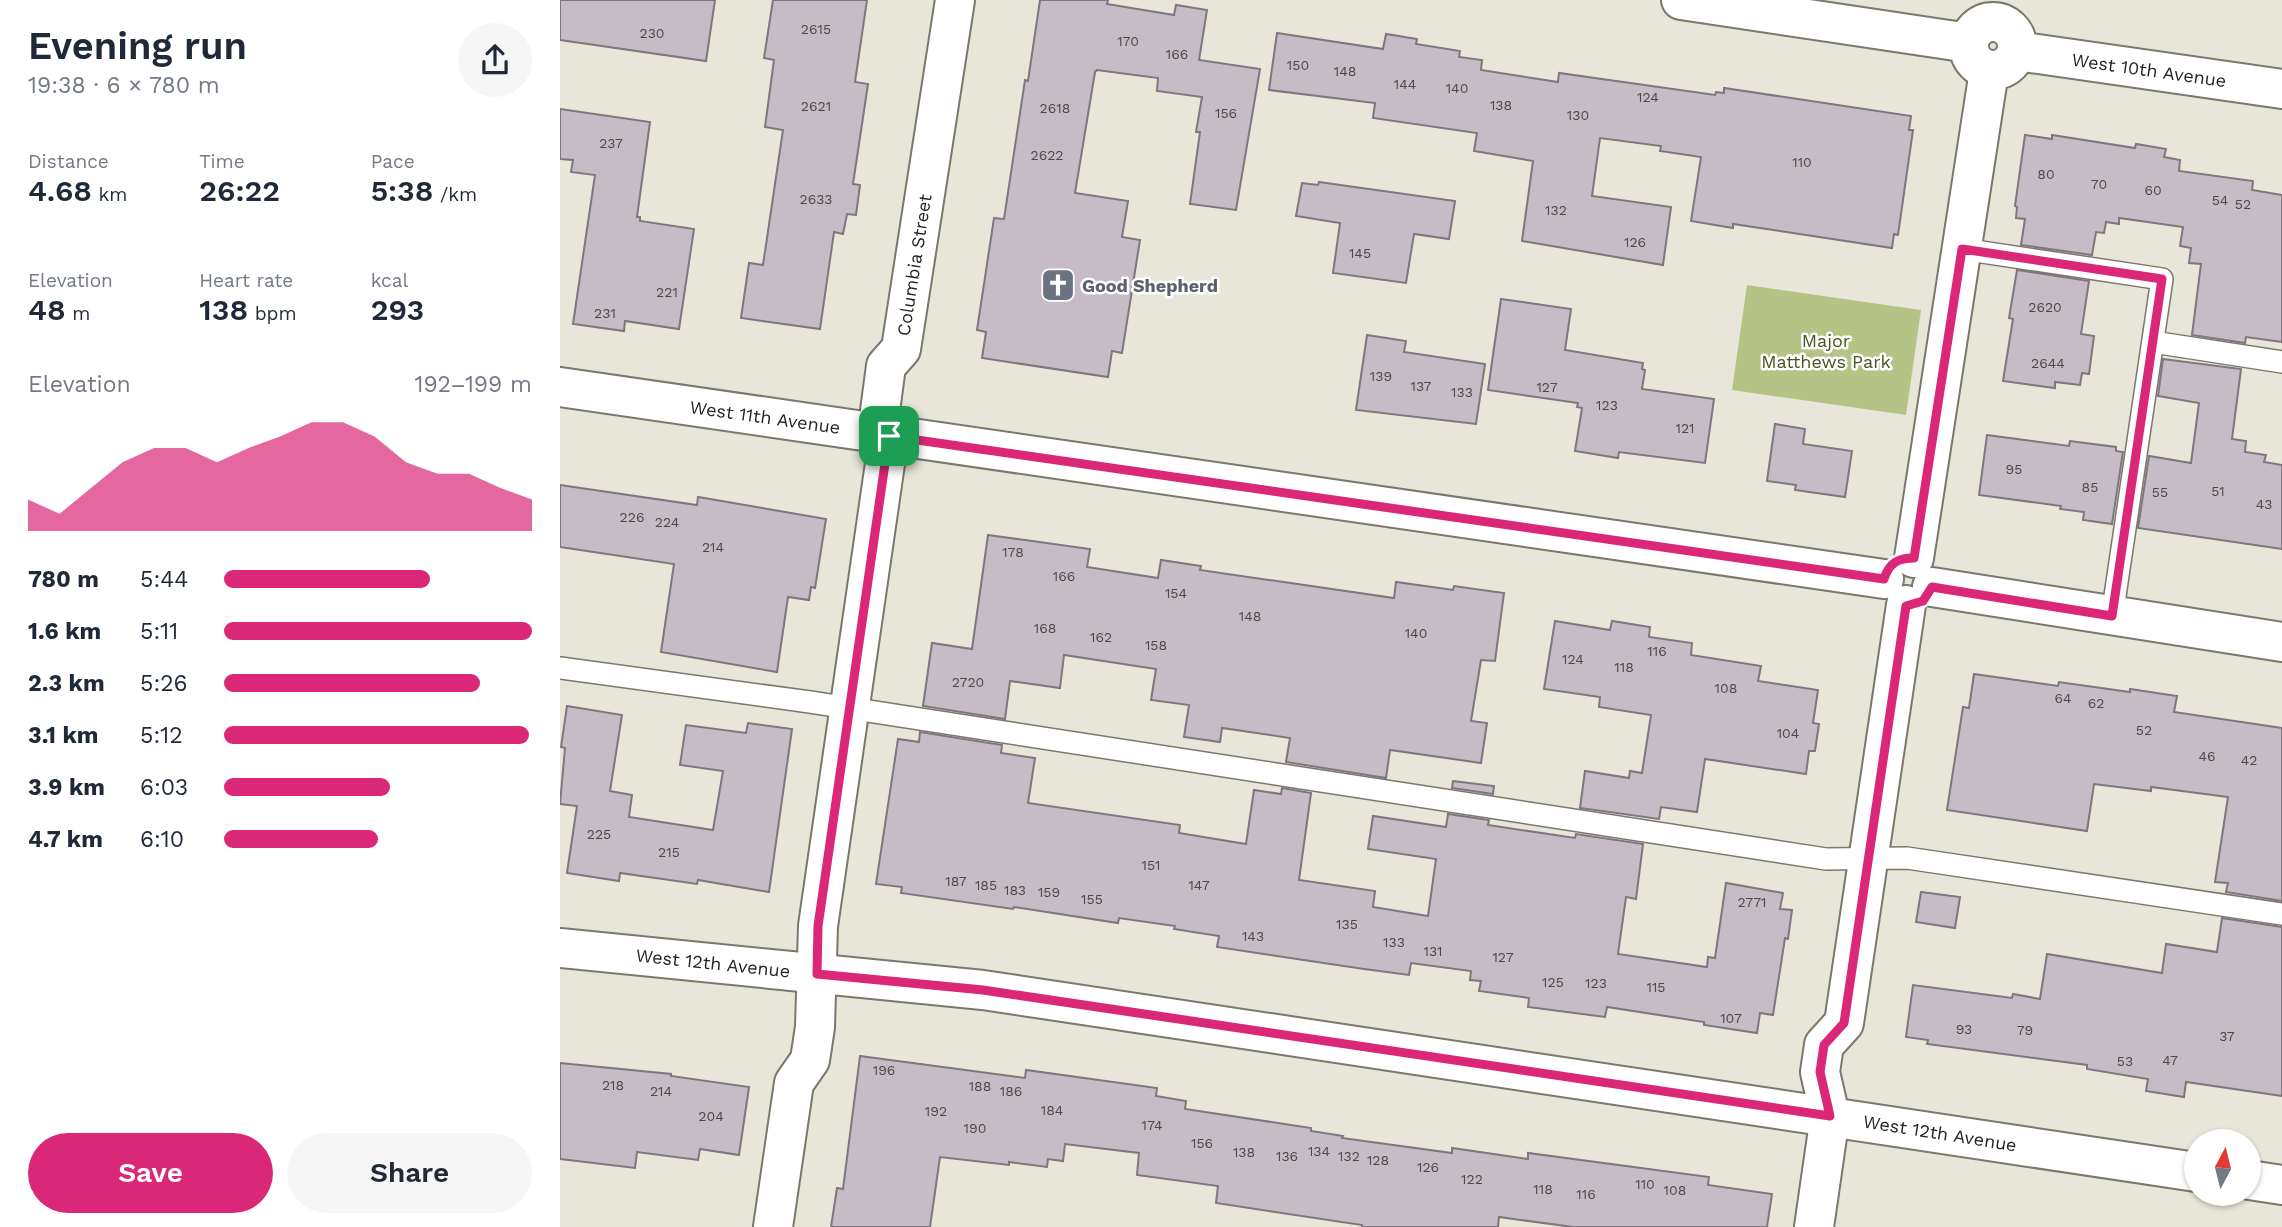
<!DOCTYPE html>
<meta charset="utf-8">
<style>
body{margin:0;font-family:"Work Sans",sans-serif;background:#f6f6f7;color:#1f2937;height:100vh;display:flex;flex-direction:column;font-size:26px;white-space:nowrap}
*{box-sizing:border-box;margin:0}
p{font-size:23px;color:#747a83}
.icon{flex:none;width:38px;height:38px;fill:none;stroke:currentColor;stroke-width:2;stroke-linecap:round;stroke-linejoin:round}
.map{position:relative;flex:1;overflow:hidden}
.drawer{display:flex;flex-direction:column;background:#fff;width:560px}
.drawer>*{flex:none}
.needle{width:46px;rotate:7deg}
.controls{position:absolute;left:1624px;top:1129px;display:grid;gap:14px}
.controls a{display:grid;place-items:center;width:77px;height:77px;border-radius:50%;background:#fff;box-shadow:0 2px 5px #0004;font-size:35px}
.pin{position:absolute;display:grid;place-items:center;width:60px;height:60px;color:#fff;margin:-30px;border-radius:14px;box-shadow:0 4px 10px #0006}
.round{display:grid;place-items:center;flex:none;width:74px;height:74px;border-radius:37px;background:#f6f6f7}
.overview{display:flex;align-items:center;justify-content:space-between;height:119px;padding:0 28px}
h1{font-size:38px;font-weight:600;line-height:52px}
.stats{display:grid;grid-template-columns:repeat(3,1fr);gap:10px;height:119px;padding:7px 28px}
.stats div{display:grid;align-content:center}
.stats b{font-size:30px;font-weight:600}
.stats small{font-size:19px;font-weight:400}
.stats p{font-size:19px}
.chart{height:196px;padding:14px 28px}
.chart p{display:flex;justify-content:space-between}
.chart svg{width:100%;height:126px;margin-top:7px;fill:#db2777;opacity:.7}
.action{display:flex;gap:14px;margin-top:auto;padding:14px 28px}
.action a{flex:1;height:80px;border-radius:42px;background:#db2777;color:#fff;font-size:28px;font-weight:600;line-height:80px;text-align:center}
.action a+a{background:#f6f6f7;color:#1f2937}
ul{padding:0 28px;list-style:none;font-size:23px}
li{display:grid;grid-template-columns:112px 84px 1fr;align-items:center;height:52px}
li i{height:18px;border-radius:9px;background:#db2777}
main{display:flex;flex:1;min-height:0}
.map>svg:first-child{display:block}
</style>
<main>
<section class="drawer">
<div class="overview"><div><h1>Evening run</h1><p>19:38 · 6 × 780 m</p></div><a class="round"><svg class="icon" aria-label="share" viewBox="0 0 24 24"><path d="M12 15V3M7 8l5-5 5 5M5 13v7h14v-7"/></svg></a></div>
<div class="stats">
<div><p>Distance</p><b>4.68<small> km</small></b></div>
<div><p>Time</p><b>26:22</b></div>
<div><p>Pace</p><b>5:38<small> /km</small></b></div>
</div>
<div class="stats">
<div><p>Elevation</p><b>48<small> m</small></b></div>
<div><p>Heart rate</p><b>138<small> bpm</small></b></div>
<div><p>kcal</p><b>293</b></div>
</div>
<div class="chart"><p><span>Elevation</span>192–199 m</p>
<svg viewBox="0 0 160 44" preserveAspectRatio="none"><path d="M0 44V33L10 38L20 29L30 20L40 15L50 15L60 20L70 15L80 11L90 6L100 6L110 11L120 20L130 24L140 24L150 29L160 33V44z"/></svg>
</div>
<ul>
<li><b>780 m</b>5:44<i style="width:67%"></i></li>
<li><b>1.6 km</b>5:11<i style="width:100%"></i></li>
<li><b>2.3 km</b>5:26<i style="width:83%"></i></li>
<li><b>3.1 km</b>5:12<i style="width:99%"></i></li>
<li><b>3.9 km</b>6:03<i style="width:54%"></i></li>
<li><b>4.7 km</b>6:10<i style="width:50%"></i></li>
</ul>
<div class="action"><a>Save</a><a>Share</a></div>
</section>
<div class="map">
<svg width="1722" height="1227" viewBox="0 0 1722 1227">
<rect width="100%" height="100%" fill="#e8e5d9"/>
<path fill="#b5c486" d="M1187,285l174,25 -15,105 -174,-25z"/>
<path fill="#c6bcc6" stroke="#7f767f" stroke-width="2" d="M0,0h155l-9,61 -146,-21z
M213,0h94l-12,82 13,2 -15,100 7,1 -4,30 -9,-1 -4,20 -9,-2 -14,97 -79,-11 8,-55 14,2 20,-135 -18,-3 9,-67 -10,-2z
M480,0h68l-1,4 67,11 2,-10 31,5 -8,50 61,9 -24,141 -46,-6 10,-72h-4l6,-35 -45,-6 1,-13 -61,-8 -2,2 -20,121 53,8 -6,36 18,3 -18,113 -10,-2 -4,26 -126,-19 4,-26 -9,-2 17,-112 10,1 21,-139 3,1z
M717,33l106,16 3,-15 31,5 -1,5 44,7 -1,6 23,3 -1,10 77,12 1,-9 156,22 1,-3 8,1v-5l187,28 -2,14h4l-15,105 -4,-1 -2,14 -159,-24v4l-42,-7 10,-64 -41,-6 1,-5 -61,-8 -8,58 79,11 -8,58 -141,-24 11,-80 -59,-10 3,-18 -104,-15 2,-15 -106,-13z
M0,109l90,13 -13,95h3v4l54,8 -15,100 -54,-8 -1,10 -51,-7 22,-149 -24,-3 2,-12 -13,-1z
M1465,135l27,4v-4l83,13 1,-4 30,5 -2,8 16,3 -1,11 74,10 -1,9 30,5v147l-36,-5 -1,6 -53,-8 9,-71 -12,-1 2,-15 -11,-2 3,-19 -64,-9v6l-13,-2 -2,11 -8,-1 -4,23 -71,-10 4,-26 -9,-1 1,-11 -2,-1z
M759,182l136,19 -6,38 -35,-5 -8,49 -73,-10 7,-50 -44,-7 6,-33 16,2z
M1457,270l72,11 -8,53 13,2 -5,38 -7,-1 -2,12 -25,-3v6l-52,-7 10,-62 -4,-1z
M941,299l70,10 -6,41 78,13 -1,6 3,1 -3,19 72,10 -9,64 -86,-11 -1,6 -43,-7 7,-43 -5,-1 1,-4 -90,-13z
M807,335l39,6 -2,11 81,12 -9,60 -120,-14z
M1603,359l78,10 -9,70 14,2 -1,11 21,3 -2,7 18,3v84l-144,-21 11,-72 42,7 8,-60 -41,-7z
M1215,424l30,5 -2,15 49,7 -7,46 -50,-7 1,-5 -29,-4z
M1427,435l82,11 1,-5 46,6v4l7,1 -11,72 -29,-4 1,-8 -24,-3 1,-3 -82,-11z
M0,485l137,20 1,-8 128,22 -11,69 -4,-1 -2,13 -21,-3 -11,75 -116,-20 13,-88 -114,-17z
M428,535l102,14 -3,18 71,11 3,-18 40,6 -1,4 194,28 2,-16 57,8 1,-4 50,7 -9,68 -14,-1 -10,61 16,2 -6,40 -91,-13 -4,28 -100,-16 4,-24 -68,-10 -2,14 -36,-5 5,-32 -38,-5 5,-31 -92,-14 -4,33 -50,-7 -5,38 -82,-13 9,-63 40,6z
M995,621l55,9 2,-9 38,6 -1,10 43,6 -1,12 70,11 -3,15 60,9 -5,33 6,1 -4,27h-6l-3,23 -101,-15 -8,53 -36,-5 -2,12 -79,-11 5,-37 44,7 1,-7 12,2 9,-58 -52,-8 1,-10 -56,-8z
M1414,674l84,12 1,-4 71,10v-3l47,7 -3,16 108,16v173l-56,-9 2,-9 -13,-1 13,-85 -77,-10v4l-57,-7 -7,47 -140,-21 16,-103 6,1z
M7,706l55,9 -12,76 22,4 -3,22 84,13 10,-59 -43,-6 6,-40 60,8 2,-10 44,6 -23,163 -71,-12 -1,4 -77,-11 -1,8 -52,-8 10,-67 -17,-2 5,-56 -4,-1z
M360,732l82,13 -1,8 34,5 -7,45 152,22 -1,8 67,11 8,-54 27,4 1,-6 29,5 -12,87 76,11 -2,16 55,9 8,-57 -68,-10 5,-33 73,11 2,-13 41,6 -1,5 87,13 1,-4 67,10 -7,55 -10,-2 -8,57 89,13 1,-10 7,1 11,-75 57,10 -3,16 12,1 -4,29 -3,-1 -12,77 -13,-2 -3,20 -53,-8v-3l-97,-15 -2,10 -77,-10 1,-9 -50,-7 2,-10 -11,-1 1,-9 -60,-8 -2,12 -45,-6 -147,-22 2,-11 -45,-7 1,-3 -56,-8 -1,5 -104,-16 -1,2 -112,-16 1,-6 -26,-3 22,-145 21,3z
M893,781l41,5 -1,8 -41,-6z
M1361,892l39,5 -5,31 -39,-6z
M1662,918l60,9v169l-96,-14 -2,15 -38,-6 2,-12 -61,-10v-4l-160,-21 1,-4 -22,-3 7,-52 99,13 1,-4 27,5 7,-45 115,19 4,-29 51,8z
M300,1056l165,22 1,-8 131,18 -1,8 30,5 -1,8 126,19v3l32,5 -1,2 110,15v-5l76,11v-6l181,24 -1,8 64,9 -5,33h-194l-74,-10 -1,10h-136v-2l-146,-22 2,-17 -81,-11 2,-22 -74,-9 -2,17 -15,-2 -1,8 -38,-5v3l-69,-8 -10,70h-99l6,-39 6,1z
M0,1063l111,11v2l78,11 -10,68 -39,-6 -2,11 -61,-8 -2,16 -75,-9z"/>
<g fill="none" stroke-linecap="round" stroke-linejoin="round">
<g stroke="#7a776d" stroke-width="24">
<path id="service" d="M1402,249l200,30 -50,337
M1593,342l129,20
M0,668l250,34 1016,157 81,-1 375,56"/>
</g>
<g stroke="#7a776d" stroke-width="42">
<path id="minor" d="M1121,0l288,43
M1409 46a24 24 0 1 1 48 0a24 24 0 1 1-48 0Z
M1457,51l265,38
M0,387l1324,192
M1354,558l75,-487
M1372,587l350,55
M213,1227l21,-144 16,-23 5,-33 3,-101 71,-490 -9,-25 6,-45 15,-17 54,-349
M1254,1227l16,-111 -10,-44 4,-27 20,-22 62,-418"/>
</g>
<g stroke="#7a776d" stroke-width="42">
<path id="tertiary" d="M0,948l423,42 1213,182
M1689,1180l33,5"/>
</g>
<use href="#service" stroke="#fff" stroke-width="21"/>
<use href="#minor" stroke="#fff" stroke-width="38"/>
<use href="#tertiary" stroke="#fff" stroke-width="38"/>
</g>
<g fill="none" stroke-linecap="round" stroke-linejoin="round">
<g stroke="#fff" stroke-width="14">
<path id="route" d="M1402,249l200,30 -50,337 -180,-29 -9,14 -17,5 -62,417 -20,22 -4,27 10,44 -847,-126 -166,-16 1,-48 71,-490 995,143c5,-16 14,-21 30,-21z"/>
</g>
<use href="#route" stroke="#db2777" stroke-width="9"/>
</g>
<defs>
<g id="church-square" transform="scale(1.75)"><rect x="-9" y="-9" width="18" height="18" rx="4" fill="#6b7280" stroke="#fff"/><path d="M-1.2-6h2.4v3.5h3.3v2.4h-3.3V6h-2.4V-.1h-3.3v-2.4h3.3Z" fill="#fff"/></g>
</defs>
<g fill-rule="evenodd">
<use href="#church-square" x="498" y="285"/>
</g>
<g text-anchor="middle" dominant-baseline="central" stroke-width="5" stroke-linejoin="round" paint-order="stroke">
<g font-size="14" fill="#4c4948">
<text x="256" y="29">2615</text>
<text x="92" y="33">230</text>
<text x="568" y="41">170</text>
<text x="617" y="54">166</text>
<text x="738" y="65">150</text>
<text x="785" y="71">148</text>
<text x="845" y="84">144</text>
<text x="897" y="88">140</text>
<text x="1088" y="97">124</text>
<text x="941" y="105">138</text>
<text x="256" y="106">2621</text>
<text x="495" y="108">2618</text>
<text x="666" y="113">156</text>
<text x="1018" y="115">130</text>
<text x="51" y="143">237</text>
<text x="487" y="155">2622</text>
<text x="1242" y="162">110</text>
<text x="1486" y="174">80</text>
<text x="1539" y="184">70</text>
<text x="1593" y="190">60</text>
<text x="256" y="199">2633</text>
<text x="1660" y="200">54</text>
<text x="1683" y="204">52</text>
<text x="996" y="210">132</text>
<text x="1075" y="242">126</text>
<text x="800" y="253">145</text>
<text x="107" y="292">221</text>
<text x="1485" y="307">2620</text>
<text x="45" y="313">231</text>
<text x="1488" y="363">2644</text>
<text x="821" y="376">139</text>
<text x="861" y="386">137</text>
<text x="987" y="387">127</text>
<text x="902" y="392">133</text>
<text x="1047" y="405">123</text>
<text x="1125" y="428">121</text>
<text x="1454" y="469">95</text>
<text x="1530" y="487">85</text>
<text x="1658" y="491">51</text>
<text x="1600" y="492">55</text>
<text x="1704" y="504">43</text>
<text x="72" y="517">226</text>
<text x="107" y="522">224</text>
<text x="153" y="547">214</text>
<text x="453" y="552">178</text>
<text x="504" y="576">166</text>
<text x="616" y="593">154</text>
<text x="690" y="616">148</text>
<text x="485" y="628">168</text>
<text x="856" y="633">140</text>
<text x="541" y="637">162</text>
<text x="596" y="645">158</text>
<text x="1097" y="651">116</text>
<text x="1013" y="659">124</text>
<text x="1064" y="667">118</text>
<text x="408" y="682">2720</text>
<text x="1166" y="688">108</text>
<text x="1503" y="698">64</text>
<text x="1536" y="703">62</text>
<text x="1584" y="730">52</text>
<text x="1228" y="733">104</text>
<text x="1647" y="756">46</text>
<text x="1689" y="760">42</text>
<text x="39" y="834">225</text>
<text x="109" y="852">215</text>
<text x="591" y="865">151</text>
<text x="396" y="881">187</text>
<text x="426" y="885">185</text>
<text x="639" y="885">147</text>
<text x="455" y="890">183</text>
<text x="489" y="892">159</text>
<text x="532" y="899">155</text>
<text x="1192" y="902">2771</text>
<text x="787" y="924">135</text>
<text x="693" y="936">143</text>
<text x="834" y="942">133</text>
<text x="873" y="951">131</text>
<text x="943" y="957">127</text>
<text x="993" y="982">125</text>
<text x="1036" y="983">123</text>
<text x="1096" y="987">115</text>
<text x="1171" y="1018">107</text>
<text x="1404" y="1029">93</text>
<text x="1465" y="1030">79</text>
<text x="1667" y="1036">37</text>
<text x="1610" y="1060">47</text>
<text x="1565" y="1061">53</text>
<text x="324" y="1070">196</text>
<text x="53" y="1085">218</text>
<text x="420" y="1086">188</text>
<text x="101" y="1091">214</text>
<text x="451" y="1091">186</text>
<text x="492" y="1110">184</text>
<text x="376" y="1111">192</text>
<text x="151" y="1116">204</text>
<text x="592" y="1125">174</text>
<text x="415" y="1128">190</text>
<text x="642" y="1143">156</text>
<text x="759" y="1151">134</text>
<text x="684" y="1152">138</text>
<text x="727" y="1156">136</text>
<text x="789" y="1156">132</text>
<text x="818" y="1160">128</text>
<text x="868" y="1167">126</text>
<text x="912" y="1179">122</text>
<text x="1085" y="1184">110</text>
<text x="983" y="1189">118</text>
<text x="1115" y="1190">108</text>
<text x="1026" y="1194">116</text>
</g>
<g font-size="18" fill="#24231e" stroke="#fff">
<text transform="translate(1589 70) rotate(8)">West 10th Avenue</text>
<text transform="translate(354 265) rotate(-81)">Columbia Street</text>
<text transform="translate(205 417) rotate(8)">West 11th Avenue</text>
<text transform="translate(153 963) rotate(6)">West 12th Avenue</text>
<text transform="translate(1380 1133) rotate(9)">West 12th Avenue</text>
</g>
<g font-size="18" font-weight="bold" fill="#5b616d" stroke="#fff" text-anchor="start">
<text x="522" y="285">Good Shepherd</text>
</g>
<g font-size="18" fill="#4a551d" stroke="#fff">
<text x="1266" y="340">Major<tspan x="1266" dy="21">Matthews Park</tspan></text>
</g>
</g>
</svg>
<div class="controls">
<a><svg class="needle" viewBox="-14 -14 28 28"><path d="M0-13l5 13h-10z" fill="#e53935"/><path d="M0 13l5-13h-10z" fill="#747a83"/></svg></a>
</div>
<div class="pin" style="left:329px;top:436px;background:#1e9e55"><svg class="icon" aria-label="arrive" viewBox="0 0 24 24"><path d="M6 21V4h12l-3 4 3 4H6"/></svg></div>
</div>
</main>
